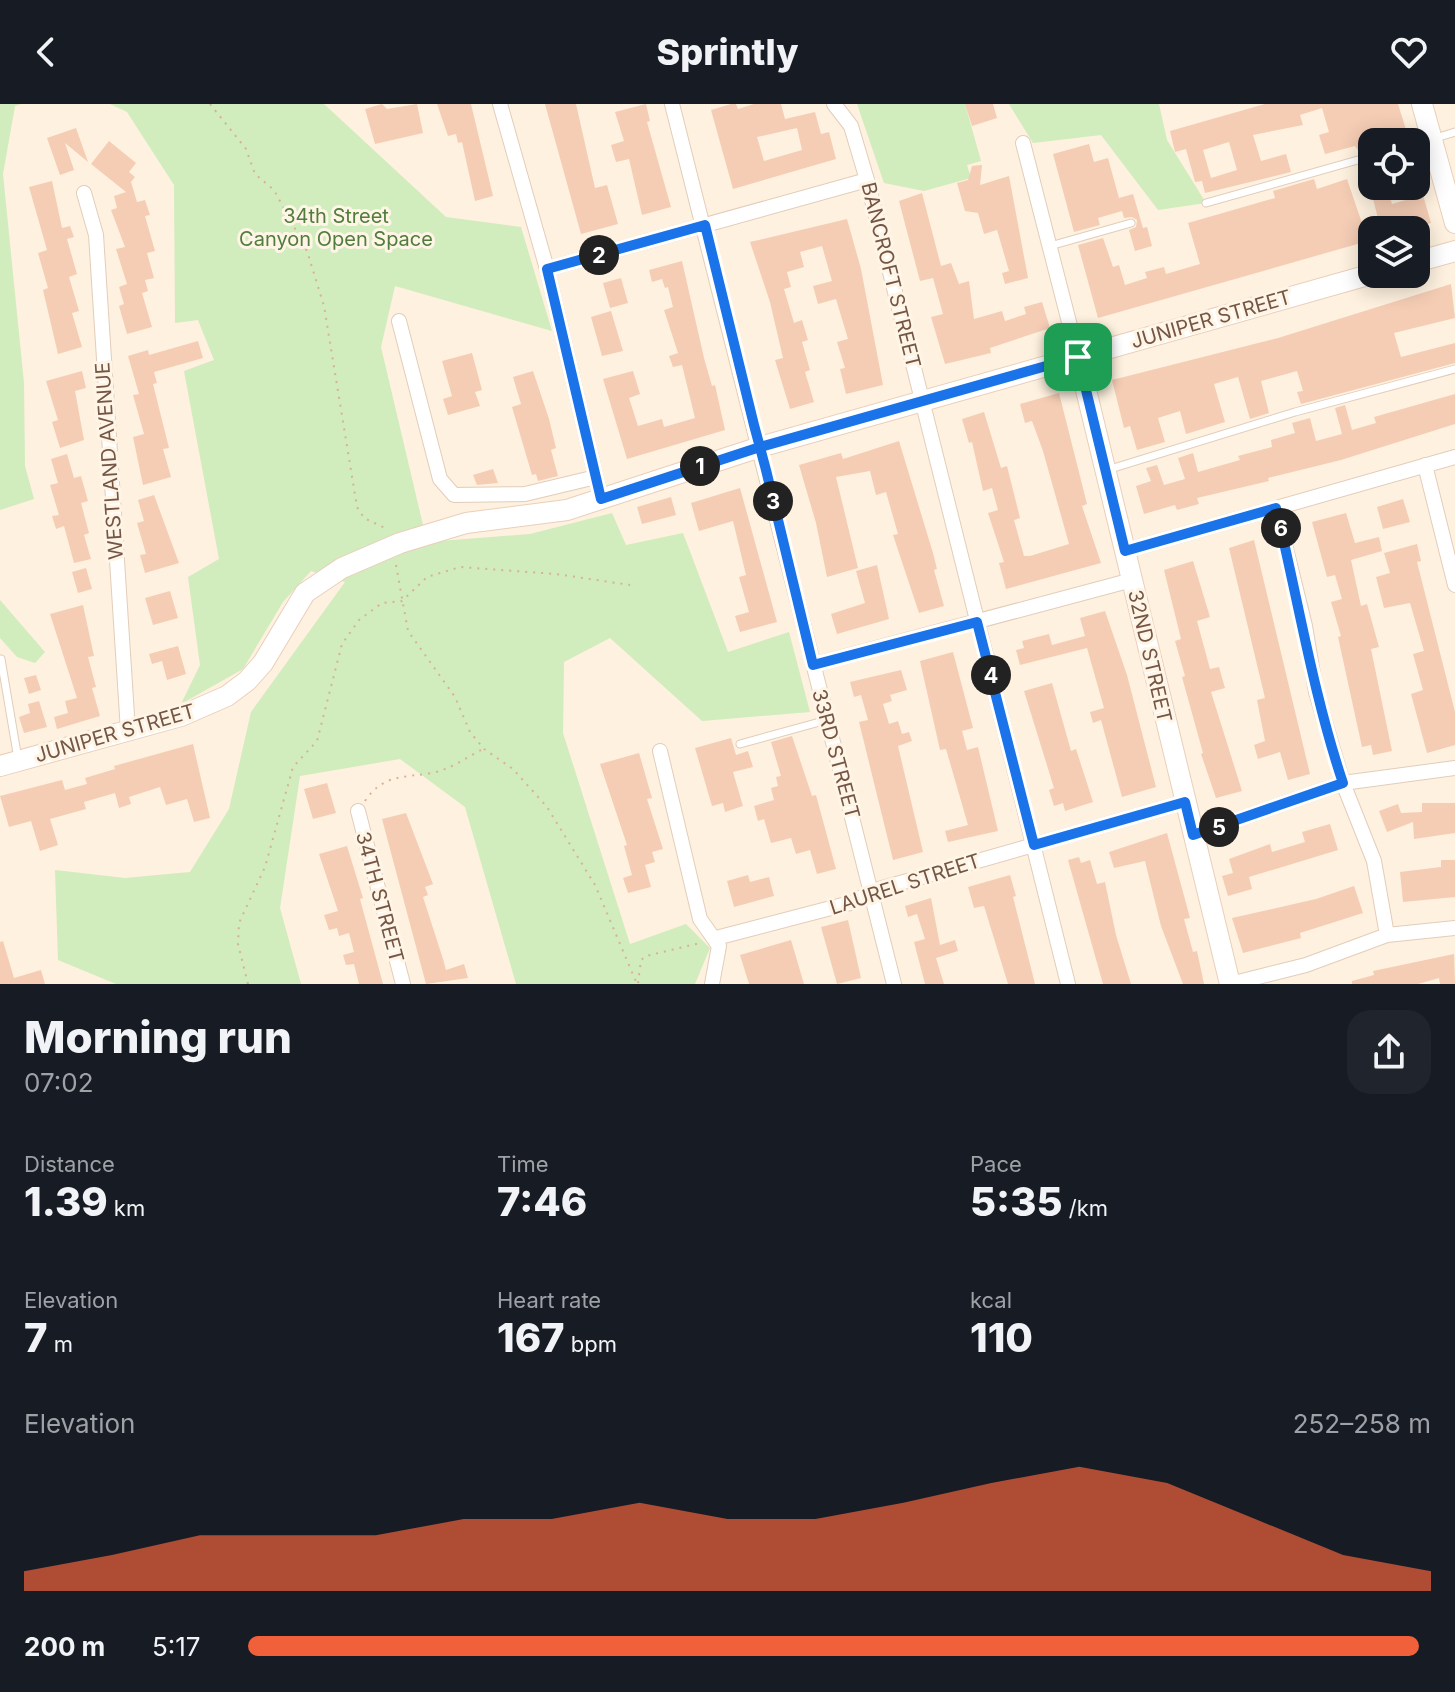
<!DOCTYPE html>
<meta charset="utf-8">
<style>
body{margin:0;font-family:Inter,sans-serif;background:#20242c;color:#f1f3f6;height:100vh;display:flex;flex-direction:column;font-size:30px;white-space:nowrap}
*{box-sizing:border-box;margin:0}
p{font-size:26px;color:#9ea1a6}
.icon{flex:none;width:44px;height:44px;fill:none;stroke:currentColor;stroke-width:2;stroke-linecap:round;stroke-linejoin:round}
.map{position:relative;height:880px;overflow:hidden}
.sheet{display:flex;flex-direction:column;background:#171b24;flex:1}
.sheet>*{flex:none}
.tools{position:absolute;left:1358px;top:24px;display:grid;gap:16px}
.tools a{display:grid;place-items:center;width:72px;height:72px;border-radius:16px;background:#171b24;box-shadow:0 4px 20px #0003;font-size:40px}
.pin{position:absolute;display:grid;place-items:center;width:68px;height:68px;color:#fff;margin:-34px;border-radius:16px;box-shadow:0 4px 12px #0006}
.km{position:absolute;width:40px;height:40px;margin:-20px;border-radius:50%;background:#222;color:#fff;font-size:22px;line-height:40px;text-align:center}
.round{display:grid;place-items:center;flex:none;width:84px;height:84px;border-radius:24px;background:#20242c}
.overview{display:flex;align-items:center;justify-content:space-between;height:136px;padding:0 24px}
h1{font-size:44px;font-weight:800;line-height:60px}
.figures{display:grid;grid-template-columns:repeat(3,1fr);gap:12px;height:136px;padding:8px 24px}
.figures div{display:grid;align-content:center}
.figures b{font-size:40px;font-weight:800}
.figures small{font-size:22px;font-weight:400}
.figures p{font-size:22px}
.chart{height:224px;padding:16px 24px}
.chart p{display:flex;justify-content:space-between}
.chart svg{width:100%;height:144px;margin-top:8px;fill:#f0613b;opacity:.7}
ul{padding:0 24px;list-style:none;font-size:26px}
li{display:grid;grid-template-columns:128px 96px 1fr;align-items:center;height:60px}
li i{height:20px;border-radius:10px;background:#f0613b}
header{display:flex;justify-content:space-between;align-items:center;height:104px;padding:0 24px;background:#171b24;font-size:36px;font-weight:800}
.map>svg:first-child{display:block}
</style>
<header><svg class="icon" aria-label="back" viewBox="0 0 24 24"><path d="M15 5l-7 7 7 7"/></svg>Sprintly<svg class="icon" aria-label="heart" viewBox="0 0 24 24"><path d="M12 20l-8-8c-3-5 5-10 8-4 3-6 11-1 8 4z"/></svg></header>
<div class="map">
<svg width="1455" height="880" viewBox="0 0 1455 880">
<rect width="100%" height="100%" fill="#fef1df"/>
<path fill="#d1ecbd" d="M0,0h21l-6,2 -12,68 21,209 1,83 9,33 -34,11z
M110,0h214l122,113 75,10 31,104 -157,-45 -14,61 46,195 103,-8 82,-21 14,32 57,-12 45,119 61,-20 21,80 -108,9 -92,-83 -46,24 -1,71 67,211 56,-20 24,24 -15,36h-179l-51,-177 -65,-48 -100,17 -20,132 21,76h-185l-58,-24 -3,-90 70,8 65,-6 39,-63 22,-97 94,-130 -34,-11 -28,31 -40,67 -62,35 19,-39 -12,-88 31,-18 -35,-188 30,-11 -16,-40 -23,3 -1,-138 -47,-73z
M857,0h108l16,57 -14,4 4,13 -47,13 -40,-8z
M1009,0h150l8,36 39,63 -48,7 -57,-75 -68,8z
M0,496l45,52 -10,11 -18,-6 -17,-19z"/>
<path fill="#f5cdb5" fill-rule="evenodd" d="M382,0l5,5 30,-5 6,29 -48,11 -10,-35z
M437,0h34l22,92 -18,5 -13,-59 -4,1 -2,-9 -8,2z
M545,0h31l19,84 12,-3 11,39 -37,10z
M646,0l4,17 -3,1 24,85 -29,8 -13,-56 -13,3 -5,-17 13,-4 -9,-29z
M731,0h5l2,5 16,-5h27l4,15 30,-7 6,22 8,-2 7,27 -103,30 -22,-79zM797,24l5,22 -38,11 -7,-24z
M965,0h28l4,14 -25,8z
M1265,0h133l11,35 -37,3v8l-12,3 -5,-7 -30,8 -6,-19 10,-3 -7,-24 -22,7 3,10 -50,10 8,26 25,-7 5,18 -86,21 -3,-12 -7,1 -9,-33 -11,3 -5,-21zM1229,38l8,28 -26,8 -8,-28z
M76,24l12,34 -23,-19 9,27 -14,5 -13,-37z
M109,37l27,22 -7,9 6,5 -4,5 6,20 8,-2 5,15 -5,1 10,35 -8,2 7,25 -9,2 3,11 -6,2 10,34 -25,7 -8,-28 5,-2 -5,-17 8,-3 -11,-35 9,-2 -14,-37 6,-2 -3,-12 12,-4 -35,-28z
M1089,40l5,18 14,-4 11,40 14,-4 10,34 4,-1 5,19 -17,5 -6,-21 7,-3 1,-7 -5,-3 -8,1 -2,-7 -24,7 2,7 -26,7 -21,-78z
M982,61l-2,20 29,-9 19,102 -23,6 -3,-11 7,-2 -12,-41 -13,4 -6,-21 -13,-2 -8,-28 11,-3 4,-14z
M1314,75l3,10 30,-10 21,62 -270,77 -20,-73 25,-7 10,29 6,-2 6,20 22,-7 -2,-6 19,-5 2,7 34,-10 -12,-41 87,-25 -2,-7z
M52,77l10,47 8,-2 4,11 -7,2 10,35 -8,3 10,34 -7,2 10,34 -24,7 -15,-64 5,-2 -10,-35 9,-3 -18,-63z
M1388,86l4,14 31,-9 8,28 -24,7h-26l-9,-35z
M922,89l19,73 10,-3 8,21 10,-3 5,38 28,-8 3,10 21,-7 -2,-7 18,-5 8,26 -60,20 1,5 -46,11 -14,-47 12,-3 -10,-36 -13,3 -21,-80z
M847,115l14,50 22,116 -37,9 -6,-25 5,-1 -8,-26 11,-3 -12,-40 -18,5 -5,-18 19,-5 -10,-35 -22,6 4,15 -17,5 4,15 -7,2 10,34 8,-3 6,20 -6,2 8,28 -5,2 9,30 -24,7 -15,-49 8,-2 -13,-56 -20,-60z
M682,157l22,97 8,28 3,-1 10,45 -98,29 -24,-80 30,-8 7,23 -11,4 9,28 24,-7 2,8 31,-9 -13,-53 -9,2 -4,-11 9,-3 -14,-43 9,-3 -5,-20 -3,1 -3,-9 -10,3 -3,-12z
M621,174l7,25 -18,5 -7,-25z
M1451,180l4,34 -61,15 7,24 54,-14v20l-154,41 -4,-12 6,-1 -6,-20 -36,10 8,32 -19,6 -12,-42 -24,7 11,38 -39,12 -6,-23 -22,7 7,24 -28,8 -7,-24 -6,2 -12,-48 166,-42z
M611,207l12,40 -21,5 -11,-39z
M198,237l5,17 -49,14 3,11 -4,1 16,64 -6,1 8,28 -28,8 -10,-48 11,-3 -11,-39 6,-1 -11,-38 20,-6 1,5z
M472,249l10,37 -7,2 5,14 -32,9 -5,-16 9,-3 -10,-35z
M82,267l4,17 -11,3 9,49 -24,8 -8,-26 6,-2 -12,-39z
M533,267l16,48 7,29 -5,2 7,26 -20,5 -2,-7 -4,1 -20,-68 9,-3 -8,-27z
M1059,289l28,111 -5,2 19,57 -95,26 -7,-26 5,-1 -16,-49 10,-3 -6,-22 -9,3 -11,-49 -3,1 -7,-24 22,-7 17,56 6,-2 13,52 -6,2 10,36h6l39,-12 -26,-93 -11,-30 -7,2 -5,-19z
M1455,290v30l-114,36 -73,18 1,3 -72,17 2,6 -22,6 -2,-5 -31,9 -8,-28 15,-5 -5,-13 11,-3 7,20 21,-6 -7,-21 15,-5 5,19 42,-12 -2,-4 34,-9 -1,-7 24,-7 -3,-10 18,-5 6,23 26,-7 -7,-26 10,-3 7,25 24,-7 -2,-6z
M899,337l34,112 4,16 -3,1 10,36 -25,7 -26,-78 5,-1 -12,-42 -10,3 -6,-24 -34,6 22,91 -31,9 -11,-54 -17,-58 42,-12 2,6z
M67,350l7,24 7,-2 7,25 -7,2 8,30 -5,2 7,24 -17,4 -10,-37 -8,3 -4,-13 7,-1 -9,-30 8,-2 -7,-24z
M493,365l5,14 -21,2 -4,-10z
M740,384l37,134 -37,10 -5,-16 14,-4 -10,-35 7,-2 -13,-54 -34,10 -8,-28z
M154,391l25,68 -34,10 -5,-18 6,-1 -9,-31 7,-2 -6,-21z
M671,393l5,18 -34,9 -5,-17z
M1403,395l7,23 -27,7 -6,-22z
M1346,409l9,30 24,-6 3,14 -31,9 10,46 6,-2 12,43 -8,2 21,102 -19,4 -2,-10 -9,2 -24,-110 3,-1 -10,-34 11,-3 -7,-24 -8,2 -15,-55z
M1254,436l56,234 -22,6 -8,-28 -22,7 -4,-14 11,-4 -8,-41 8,-2 -36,-150z
M1417,440l4,17 -4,1 38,150v33l-28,8 -16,-59 12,-4 -10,-36 11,-3 -14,-48 -26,5 -8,-31 14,-4 -6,-20z
M1193,457l17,56 -13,4 13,48 9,-2 6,21 -14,4 31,99 -26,7 -15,-44 2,-1 -21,-76 3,-1 -10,-35 6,-2 -17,-69z
M877,461l12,54 -52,15 -6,-20 34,-11 -9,-32z
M86,464l6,21 -14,4 -6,-21z
M170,487l8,27 -25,7 -8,-27z
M83,501l11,51 -6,1 8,30 -4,1 8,28 -43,13 -3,-12 14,-4 -3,-12 12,-3 -27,-84z
M1105,507l22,64 29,112 -34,10 -21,-77 -8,3 -3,-11 14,-4 -17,-60 -67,17 -4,-15 8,-2 -2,-7 27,-7 3,11 33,-9 -5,-18z
M178,542l8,28 -19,6 -5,-19 -10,3 -3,-10z
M953,548l20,76 -11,3 5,19 11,-3 20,84 -50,11 -3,-11 23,-6 -22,-76 -6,1 -20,-89z
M901,566l6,20 -17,5 2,6 -9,3 6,20 9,-3 4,13 7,-2 3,9 -14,5 25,106 -30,8 -34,-138 9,-2 -7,-25 -7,2 -4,-15z
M36,571l5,15 -12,4 -5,-16z
M1052,579l19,68 5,-2 17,53 -28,9 -2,-8 -9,3 -5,-16 5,-2 -30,-97z
M39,597l8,26 -23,6 -5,-16 11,-4 -2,-9z
M792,632l20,60 4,-1 20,74 -19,5 -7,-24 -14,4 -5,-16 -20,5 -7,-24 -6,2 -4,-15 20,-6 -3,-12 7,-2 -2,-9 5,-1 -10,-34z
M731,634l5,17 12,-4 5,16 -20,5 10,34 -18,6 -2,-9 -11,3 -17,-58z
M193,640l17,74 -16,4 -7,-23 -21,6 -6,-18 -31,10 2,7 -12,4 -4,-15 -31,9 2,7 -36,10 8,26 -18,6 -9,-30 -22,6 -9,-31 62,-16 3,10 22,-6 -2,-6 30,-9 -1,-3z
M639,649l13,45 -5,1 16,50 -11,3 3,10 -10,3 6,22 -23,6 -5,-15 9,-3 -8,-29 3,-1 -27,-81z
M327,679l9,30 -23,6 -9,-30z
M1422,699h33v30l-41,6 -1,-17 -26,10 -8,-21 19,-7 3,9 21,-1z
M406,709l27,71 -8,3 3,8 -5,2 20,62 3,11 18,-6 4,14 -42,6 -44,-165z
M1330,720l8,26 -89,27 3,12 -24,7 -6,-20 11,-3 -4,-14 41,-15 2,8 33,-10 -3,-10z
M1167,729l23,85 -6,1 9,33 4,-1 7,33h-21l-22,-58 -16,-65 -31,7 -5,-16z
M347,742l16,52 -3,1 23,85h-24l-5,-20 -8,1 -3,-10 11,-3 -5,-19 -10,3 -2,-8 -8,2 -5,-15 14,-4 -19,-57z
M1079,753l2,6 9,-3 7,24 8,-2 11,53 15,49h-28l-35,-124z
M1441,756h14v37l-52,5 -3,-30 41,-5z
M748,771l2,7 19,-5 5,19 -40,11 -7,-26z
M1010,771l6,21 -3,1 22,87h-27l-24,-78 -10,2 -6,-21z
M1354,782l9,27 -63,20 1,5 -58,15 -11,-35 84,-19z
M931,794l9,47 15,-5 3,11 -22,7 8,26h-19l-11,-42 11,-3 -8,-25 -9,3 -3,-11z
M848,816l13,58 -24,6 -16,-57z
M791,836l13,44h-55l-9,-29z
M3,837l11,37 27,-8 4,14h-45v-42z
M1454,850l1,30h-15l-1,-6 -21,6h-66v-3l22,-6 -1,-4z"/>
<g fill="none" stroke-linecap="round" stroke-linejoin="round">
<g stroke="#e2cdba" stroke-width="9">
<path id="lane" d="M1416,40l39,-12
M1206,99l166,-47
M1050,142l81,-23
M1107,366l188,-58 160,-43
M1,555l17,100
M740,640l87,-24"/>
</g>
<g stroke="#e2cdba" stroke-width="16">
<path id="street" d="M500,0l47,165 54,230
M672,0l222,880
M834,0l17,22 16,54 201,804
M1023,39l55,214
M84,89l12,42 32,496
M547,165l320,-89
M399,217l41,158 14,16 71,-1 71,-17
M1425,361l30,120
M1276,404l29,118 11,66 27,91 31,78 13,74
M1125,447l330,-94
M813,561l319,-85
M660,647l40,168 19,27 -7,38
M358,707l45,173
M1193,731l150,-52 112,-15
M716,834l138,-36 18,-11 313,-89
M1230,880l76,-19 81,-30 68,-7"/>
</g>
<g stroke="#eacfba" stroke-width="22">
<path id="secondary" d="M1422,0l33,119
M1416,158l39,-11
M1078,253l152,627
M0,662l181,-50 46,-20 20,-15 16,-18 42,-70 37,-25 58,-25 66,-20 101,-13 193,-63 612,-173"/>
</g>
<path stroke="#d9b198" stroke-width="2" stroke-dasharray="2 6" stroke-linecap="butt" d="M210,0l36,45 9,25 19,16 33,61 17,55 33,201 7,11 23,11
M293,118l30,-9 20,2
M396,461l12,66 47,66 15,35 14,17 29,20 34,38 48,78 42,99
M365,697c18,-27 38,-23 66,-28 17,-2 36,-16 52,-24
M638,879l3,-23 5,-4 54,-13
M248,880l-10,-40 1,-21 26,-56 28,-100 24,-26 25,-97 17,-24 23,-17 20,-2 25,-24 33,-10 96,7 74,11"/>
<use href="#lane" stroke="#fff" stroke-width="7"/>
<use href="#street" stroke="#fff" stroke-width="14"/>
<use href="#secondary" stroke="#fff" stroke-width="20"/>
</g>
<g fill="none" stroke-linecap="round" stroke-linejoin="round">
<g stroke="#fff" stroke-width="16">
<path id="route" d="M1078,253l-318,90 -159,52 -54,-230 158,-44 49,200 12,45 47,195 164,-43 57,223 151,-43 8,33 150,-52c-30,-89 -45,-184 -67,-275l-151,43 -47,-194"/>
</g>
<use href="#route" stroke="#1a73e8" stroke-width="10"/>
</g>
<g text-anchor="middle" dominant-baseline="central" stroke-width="6" stroke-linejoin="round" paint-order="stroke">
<g font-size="20" fill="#507c3c" stroke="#fff5e6">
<text x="336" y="112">34th Street<tspan x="336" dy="23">Canyon Open Space</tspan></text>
</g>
<g font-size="20" fill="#755645" stroke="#fff5e6">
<text transform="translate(891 171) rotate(76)">BANCROFT STREET</text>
<text transform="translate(1211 215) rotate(-16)">JUNIPER STREET</text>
<text transform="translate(109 357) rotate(-94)">WESTLAND AVENUE</text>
<text transform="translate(1150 552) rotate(77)">32ND STREET</text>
<text transform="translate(115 629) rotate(-16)">JUNIPER STREET</text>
<text transform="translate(836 650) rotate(75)">33RD STREET</text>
<text transform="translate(905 780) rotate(-18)">LAUREL STREET</text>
<text transform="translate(380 793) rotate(75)">34TH STREET</text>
</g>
</g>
</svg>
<div class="tools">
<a><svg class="icon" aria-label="locate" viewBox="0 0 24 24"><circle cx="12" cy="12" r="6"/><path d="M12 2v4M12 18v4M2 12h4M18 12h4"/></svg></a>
<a><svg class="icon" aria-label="layers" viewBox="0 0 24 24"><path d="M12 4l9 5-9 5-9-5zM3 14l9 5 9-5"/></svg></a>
</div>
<div class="pin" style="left:1078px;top:253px;background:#1e9e55"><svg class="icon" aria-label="arrive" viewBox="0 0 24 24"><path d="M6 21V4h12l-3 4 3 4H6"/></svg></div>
<b class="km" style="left:700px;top:362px">1</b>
<b class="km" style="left:599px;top:151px">2</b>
<b class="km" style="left:773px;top:397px">3</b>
<b class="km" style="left:991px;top:571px">4</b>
<b class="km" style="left:1219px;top:723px">5</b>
<b class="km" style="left:1281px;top:424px">6</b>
</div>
<section class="sheet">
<div class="overview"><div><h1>Morning run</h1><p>07:02</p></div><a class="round"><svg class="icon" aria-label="share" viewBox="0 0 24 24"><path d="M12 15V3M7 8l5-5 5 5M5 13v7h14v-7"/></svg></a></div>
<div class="figures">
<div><p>Distance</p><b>1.39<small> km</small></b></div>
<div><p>Time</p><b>7:46</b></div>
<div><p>Pace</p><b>5:35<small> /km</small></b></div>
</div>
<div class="figures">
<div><p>Elevation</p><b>7<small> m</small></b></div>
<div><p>Heart rate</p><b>167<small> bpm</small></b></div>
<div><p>kcal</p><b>110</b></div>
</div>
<div class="chart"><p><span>Elevation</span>252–258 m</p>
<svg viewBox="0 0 160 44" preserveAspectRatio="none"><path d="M0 44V38L10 33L20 27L30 27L40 27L50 22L60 22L70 17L80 22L90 22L100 17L110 11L120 6L130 11L140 22L150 33L160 38V44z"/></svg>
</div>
<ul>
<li><b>200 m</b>5:17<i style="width:99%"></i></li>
</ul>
</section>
